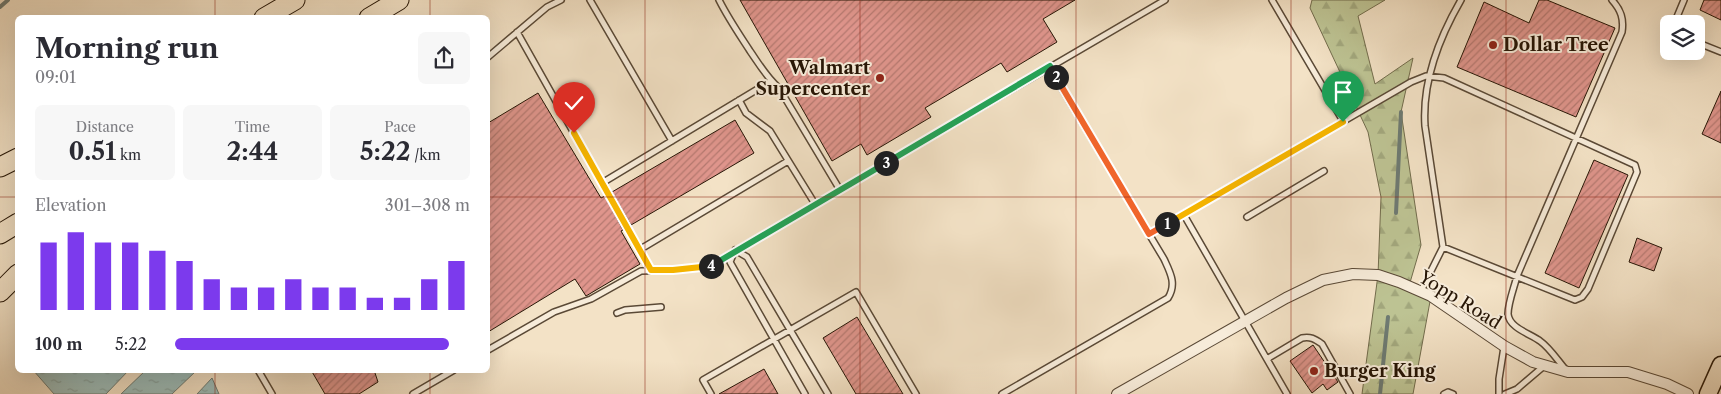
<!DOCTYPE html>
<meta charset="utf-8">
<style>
body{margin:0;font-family:"Libre Caslon Text",serif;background:#f7f7f7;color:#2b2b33;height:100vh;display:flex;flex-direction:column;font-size:19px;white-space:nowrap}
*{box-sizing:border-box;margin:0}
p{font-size:16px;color:#7c7c81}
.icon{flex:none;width:28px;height:28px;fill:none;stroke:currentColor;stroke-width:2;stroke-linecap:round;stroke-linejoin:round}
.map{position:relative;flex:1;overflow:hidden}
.side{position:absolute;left:15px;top:15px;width:475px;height:358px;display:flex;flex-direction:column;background:#fff;border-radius:8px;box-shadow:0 5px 20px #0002}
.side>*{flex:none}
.buttons{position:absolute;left:1660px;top:15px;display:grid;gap:10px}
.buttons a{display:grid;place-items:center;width:45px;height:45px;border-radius:8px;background:#fff;box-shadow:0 5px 20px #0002;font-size:25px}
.pin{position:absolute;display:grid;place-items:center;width:42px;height:42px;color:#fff;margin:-51px -21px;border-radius:50% 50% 50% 0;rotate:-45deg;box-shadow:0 0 5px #0007}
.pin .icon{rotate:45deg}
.km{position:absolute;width:25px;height:25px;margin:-12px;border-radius:50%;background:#222;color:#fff;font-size:14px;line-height:25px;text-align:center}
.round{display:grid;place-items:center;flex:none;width:52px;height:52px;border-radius:8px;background:#f7f7f7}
.overview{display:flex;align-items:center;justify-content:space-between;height:85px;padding:0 20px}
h1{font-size:28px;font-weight:700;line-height:38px}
.figures{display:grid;grid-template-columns:repeat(3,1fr);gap:8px;height:85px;padding:5px 20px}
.figures div{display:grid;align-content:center;border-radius:8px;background:#f7f7f7;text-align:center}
.figures b{font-size:25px;font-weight:700}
.figures small{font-size:14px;font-weight:400}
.figures p{font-size:14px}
.chart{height:140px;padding:10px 20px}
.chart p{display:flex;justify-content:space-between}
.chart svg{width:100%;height:90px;margin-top:5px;stroke:#7c3aed;stroke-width:6}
ul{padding:0 20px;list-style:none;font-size:16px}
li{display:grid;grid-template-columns:80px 60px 1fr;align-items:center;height:38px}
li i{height:12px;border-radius:6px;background:#7c3aed}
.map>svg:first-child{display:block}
</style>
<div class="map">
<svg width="1721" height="394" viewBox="0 0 1721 394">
<defs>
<pattern id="forest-firs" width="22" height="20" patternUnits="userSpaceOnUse" patternTransform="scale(1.25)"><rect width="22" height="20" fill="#bdc393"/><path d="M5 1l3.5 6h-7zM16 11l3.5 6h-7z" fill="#a2a77d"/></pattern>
<pattern id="water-ripples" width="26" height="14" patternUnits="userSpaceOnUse" patternTransform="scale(1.25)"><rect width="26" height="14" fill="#9dbdba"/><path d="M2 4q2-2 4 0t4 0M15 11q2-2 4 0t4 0" fill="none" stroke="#87a29e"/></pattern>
<pattern id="building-hatch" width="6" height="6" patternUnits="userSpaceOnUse" patternTransform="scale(1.25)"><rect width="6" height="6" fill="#df958c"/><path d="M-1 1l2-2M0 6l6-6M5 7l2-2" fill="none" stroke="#b57970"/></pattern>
</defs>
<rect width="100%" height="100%" fill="#f3e2c6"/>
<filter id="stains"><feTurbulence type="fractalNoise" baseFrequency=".004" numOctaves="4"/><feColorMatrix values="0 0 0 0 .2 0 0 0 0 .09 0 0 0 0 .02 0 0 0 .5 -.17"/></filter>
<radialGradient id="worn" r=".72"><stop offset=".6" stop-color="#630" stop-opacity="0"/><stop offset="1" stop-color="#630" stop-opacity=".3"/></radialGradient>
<path fill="url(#forest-firs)" stroke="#726c4c" d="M1312,0h73l-27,16 17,68 38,-26 -12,54 20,133 -12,41 22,10 -18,98h-51l16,-119 3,-78 -13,-65 -58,-124z"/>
<path fill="url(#water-ripples)" stroke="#6e7a72" d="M33,370h96l-23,24h-52z
M146,370h51l-25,24h-51z
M212,378l7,16h-22z"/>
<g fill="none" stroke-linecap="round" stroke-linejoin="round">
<path stroke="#6e7a72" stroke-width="4" d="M0,7l8,-7
M1396,213l5,-101
M1380,394l8,-77"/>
</g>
<path fill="url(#building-hatch)" stroke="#271606" d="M740,0h335l-32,19 14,23 -50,30 -6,-9 -76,45 6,9 -64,38 -6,-11 -29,17z
M1539,0h8l68,28 -39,89 -119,-50 27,-65 45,21z
M1704,0h17v20l-21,-10z
M1721,91v52l-19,-9z
M538,93l63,105 4,-2 18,34 -2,1 19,33 -54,32 -11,-17 -87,53v-209z
M735,120l19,33 -123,72 -19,-33z
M1594,160l34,15 -49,113 -34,-15z
M1637,238l25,10 -8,23 -25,-9z
M857,317l46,77h-47l-33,-56z
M1313,345l25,37 -11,8 -4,-6 -11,9 -22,-32z
M764,369l14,25h-59z
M311,370h63l4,12 -19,12h-34z"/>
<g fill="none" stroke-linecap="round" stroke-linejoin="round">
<g stroke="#5a4936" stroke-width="8">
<path id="service" d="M590,0l82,141
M719,0c9,18 20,34 31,51 9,13 17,27 29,37l61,102
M1272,0l71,121
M1674,24l10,-24
M517,32l134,238
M1696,42l25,10
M488,57l59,-50 14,-7
M739,100l7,13 24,18 45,73
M602,183l169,-102
M1184,215l103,179
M1247,217l77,-46
M1149,234l262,-152 15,-6 18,2 191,87 2,7 -49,117 -6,8 -7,3 -132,-53
M639,250l149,-89
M1421,291l22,-44 -18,-121c-3,-44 14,-88 36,-126
M617,313l8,-3 36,-3
M488,350l66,-38 37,-13 50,-28 32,-1 37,-4 455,-266
M1267,359l35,-21c8,-2 13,1 20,6l28,50
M258,370l14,24
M1566,370c-8,-9 -16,-22 -26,-29 -9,-7 -31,-13 -32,-27 0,-11 6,-26 9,-38l105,-244c2,-13 -1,-22 -10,-32
M413,394l41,-24
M711,394l-8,-14 153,-88 60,102
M805,394l-75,-132 5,-12 12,7 81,137
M1002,394l166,-96c9,-14 2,-26 -4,-39l-115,-192
M1444,394l4,-2 5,2
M1499,394v-15l5,-32
M1505,394l12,-5 27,-23"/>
</g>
<g stroke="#5a4936" stroke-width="12">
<path id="minor" d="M1117,394l169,-96 37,-18 30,-6 25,1 21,7 32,14 73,50 29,16 35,10h60l39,12 21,10"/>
</g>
<g stroke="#271606" stroke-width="19">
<path id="primary" d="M1708,394l13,-29"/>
</g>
<g stroke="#271606" stroke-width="21">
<path id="motorway" d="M264,18l31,-18
M369,18l30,-18
M0,167l18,-9
M0,234l18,-11
M0,292l18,-18"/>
</g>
<use href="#service" stroke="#f7ecda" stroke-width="5"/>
<use href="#minor" stroke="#f7ecda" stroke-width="10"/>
<use href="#primary" stroke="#f3e2c6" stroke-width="16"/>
<use href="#motorway" stroke="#f3e2c6" stroke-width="19"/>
</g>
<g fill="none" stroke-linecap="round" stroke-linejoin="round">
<g stroke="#fff" stroke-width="10">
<path id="split-1" d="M1167,224l176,-102"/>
</g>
<g stroke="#fff" stroke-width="10">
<path id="split-2" d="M1056,77l93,157 18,-10"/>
</g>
<g stroke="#fff" stroke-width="10">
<path id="split-3" d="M886,163l164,-97 6,11"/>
</g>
<g stroke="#fff" stroke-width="10">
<path id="split-4" d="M711,266l175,-103"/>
</g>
<g stroke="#fff" stroke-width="10">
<path id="split-5" d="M574,133l77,137h22l38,-4"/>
</g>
<use href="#split-1" stroke="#f5b400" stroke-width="6"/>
<use href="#split-2" stroke="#f0652b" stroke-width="6"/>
<use href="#split-3" stroke="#22a559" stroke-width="6"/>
<use href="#split-4" stroke="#22a559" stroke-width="6"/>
<use href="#split-5" stroke="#f5b400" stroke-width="6"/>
</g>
<path fill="none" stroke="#8f2418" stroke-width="1" stroke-opacity="0.55" d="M215,0v18M430,0v18M645,0v394M860,0v394M1076,0v394M1291,0v394M1506,0v394M0,197h18M488,197h1233M215,370v24M430,370v24"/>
<g fill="#8f2418" stroke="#f7ecda" stroke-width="2">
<circle cx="1493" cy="45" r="5"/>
<circle cx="880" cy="78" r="5"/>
<circle cx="1314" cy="371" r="5"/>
</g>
<g text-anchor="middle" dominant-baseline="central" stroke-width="4" stroke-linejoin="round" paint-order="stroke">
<g font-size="18" font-weight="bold" fill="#271606" stroke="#f7ecda" text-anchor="start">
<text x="1503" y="45">Dollar Tree</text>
<text x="870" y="68" text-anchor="end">Walmart<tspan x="870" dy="21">Supercenter</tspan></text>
<text x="1324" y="371">Burger King</text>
</g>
<g font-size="18" fill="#271606" stroke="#f7ecda">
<text transform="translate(1460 300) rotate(32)">Yopp Road</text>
</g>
</g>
<rect width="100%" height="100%" filter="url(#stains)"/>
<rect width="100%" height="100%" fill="url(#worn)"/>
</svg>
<div class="buttons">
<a><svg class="icon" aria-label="layers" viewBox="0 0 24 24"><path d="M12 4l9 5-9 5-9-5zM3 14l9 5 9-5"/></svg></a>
</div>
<div class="pin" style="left:1343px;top:122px;background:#1e9e55"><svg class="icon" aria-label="arrive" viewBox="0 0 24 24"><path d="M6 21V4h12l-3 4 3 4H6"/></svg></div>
<div class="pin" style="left:574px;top:133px;background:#d93025"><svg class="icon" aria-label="check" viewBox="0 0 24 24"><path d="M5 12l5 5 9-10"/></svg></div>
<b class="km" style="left:1167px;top:224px">1</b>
<b class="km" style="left:1056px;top:77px">2</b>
<b class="km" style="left:886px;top:163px">3</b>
<b class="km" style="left:711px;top:266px">4</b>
<section class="side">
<div class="overview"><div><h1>Morning run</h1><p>09:01</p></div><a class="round"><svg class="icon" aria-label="share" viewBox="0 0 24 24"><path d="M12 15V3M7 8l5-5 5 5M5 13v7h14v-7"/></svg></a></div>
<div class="figures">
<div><p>Distance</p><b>0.51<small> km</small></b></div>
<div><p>Time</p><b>2:44</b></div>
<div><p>Pace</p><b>5:22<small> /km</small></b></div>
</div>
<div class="chart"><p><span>Elevation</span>301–308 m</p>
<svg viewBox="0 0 160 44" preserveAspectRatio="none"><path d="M5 44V11M15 44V6M25 44V11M35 44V11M45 44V15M55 44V20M65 44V29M75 44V33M85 44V33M95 44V29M105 44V33M115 44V33M125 44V38M135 44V38M145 44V29M155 44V20"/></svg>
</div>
<ul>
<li><b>100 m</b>5:22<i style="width:93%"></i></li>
</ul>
</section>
</div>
